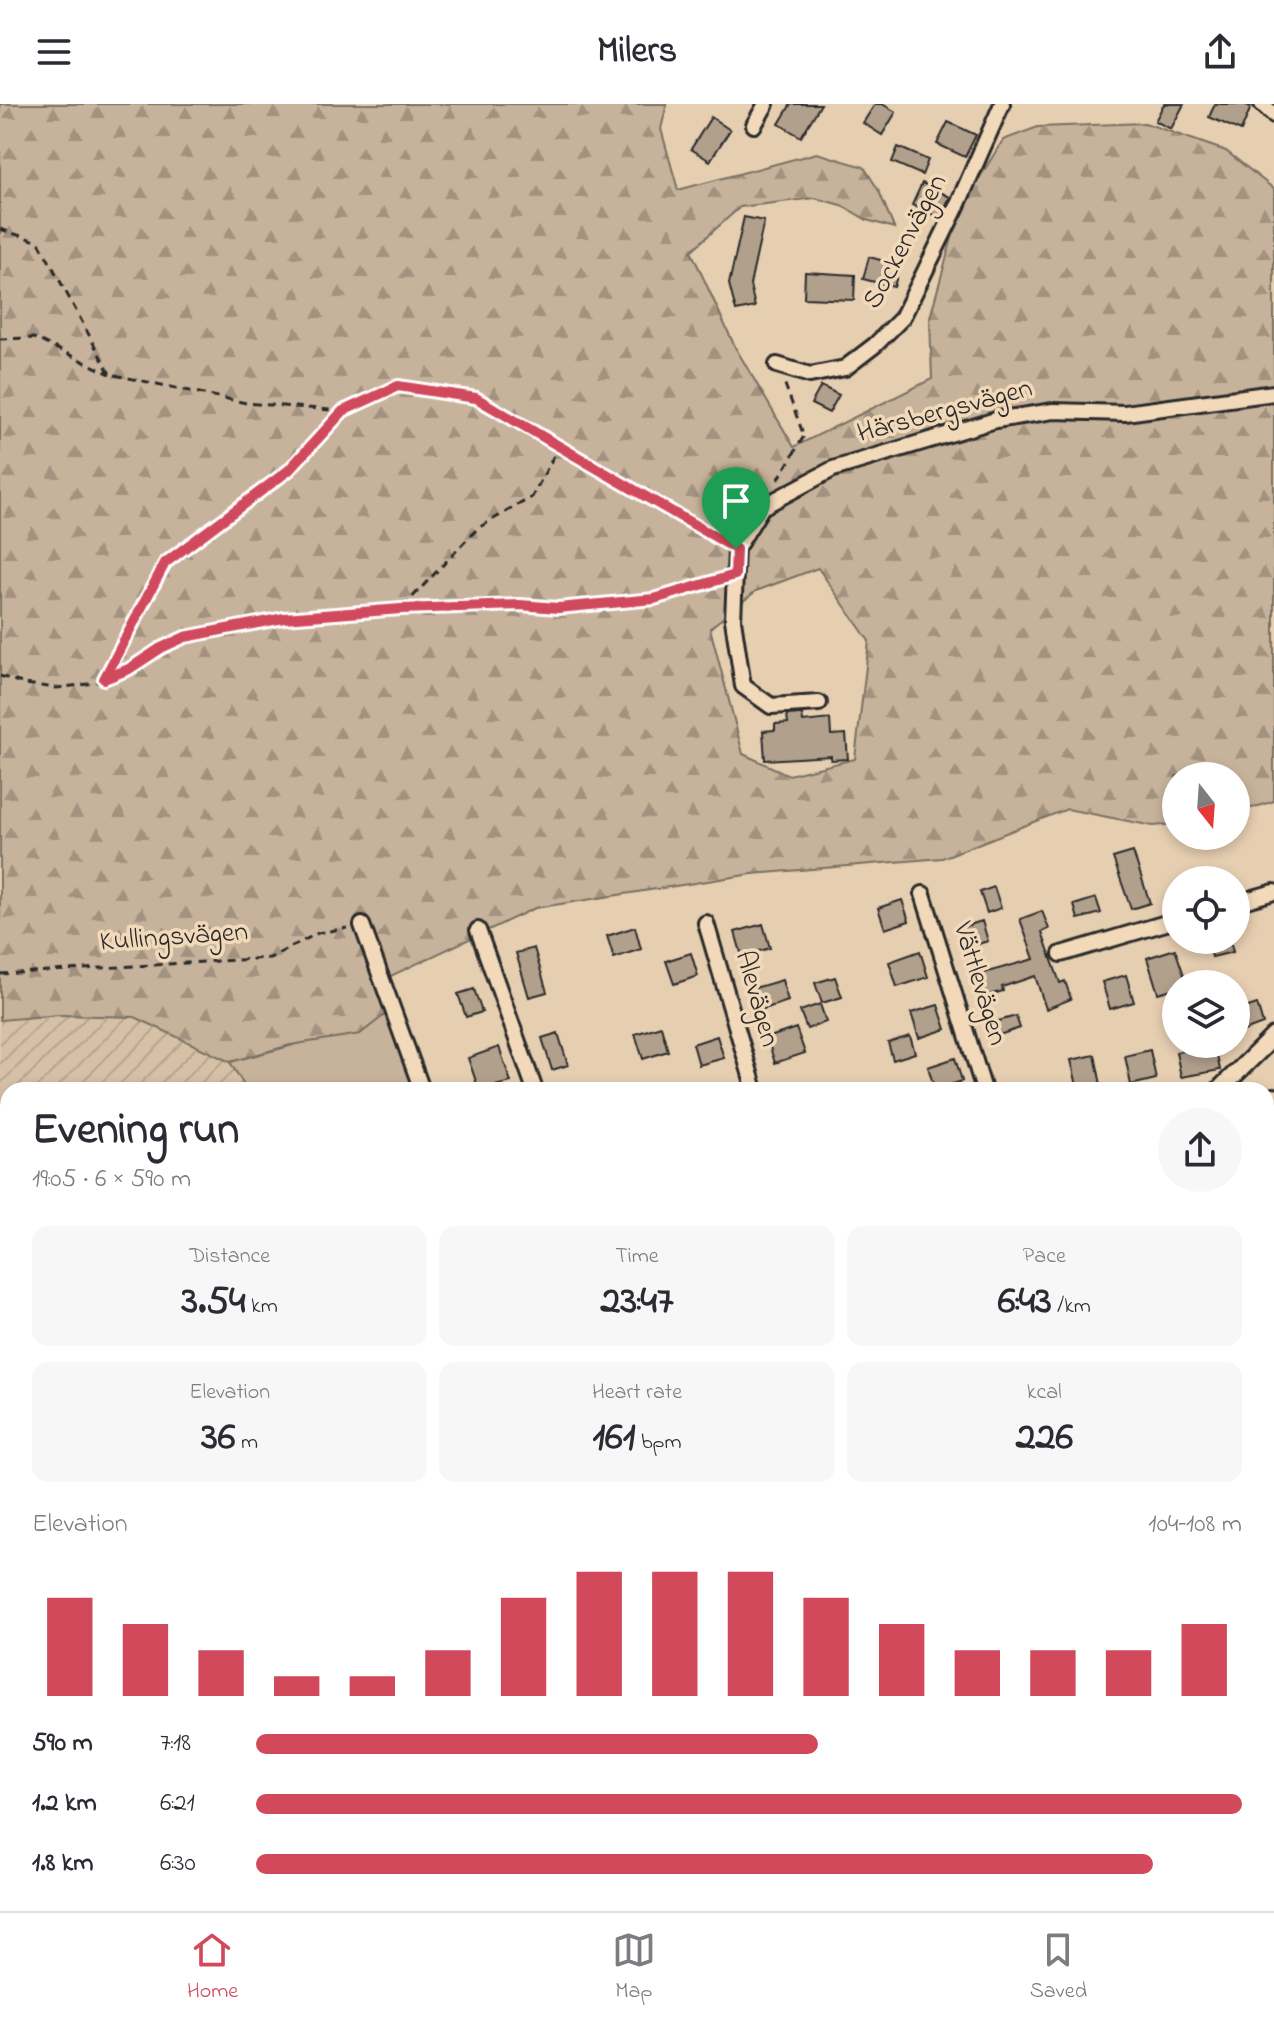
<!DOCTYPE html>
<meta charset="utf-8">
<style>
body{margin:0;font-family:"Indie Flower",sans-serif;background:#f7f7f7;color:#2b2b33;height:100vh;display:flex;flex-direction:column;font-size:30px;white-space:nowrap}
*{box-sizing:border-box;margin:0}
p{font-size:26px;color:#7c7c81}
.icon{flex:none;width:44px;height:44px;fill:none;stroke:currentColor;stroke-width:2;stroke-linecap:round;stroke-linejoin:round}
.map{position:relative;flex:1;overflow:hidden}
.details{position:absolute;left:0px;top:978px;width:1274px;height:830px;display:flex;flex-direction:column;background:#fff;border-radius:24px 24px 0 0;box-shadow:0 4px 12px #0003}
.details>*{flex:none}
.needle{width:52px;rotate:163deg}
.tools{position:absolute;left:1162px;top:658px;display:grid;gap:16px}
.tools a{display:grid;place-items:center;width:88px;height:88px;border-radius:50%;background:#fff;box-shadow:0 4px 12px #0003;font-size:40px}
.pin{position:absolute;display:grid;place-items:center;width:68px;height:68px;color:#fff;margin:-82px -34px;border-radius:50% 50% 50% 0;rotate:-45deg;box-shadow:0 0 8px #0007}
.pin .icon{rotate:45deg}
.round{display:grid;place-items:center;flex:none;width:84px;height:84px;border-radius:42px;background:#f7f7f7}
.overview{display:flex;align-items:center;justify-content:space-between;height:136px;padding:0 32px}
h1{font-size:44px;font-weight:700;line-height:60px}
.stats{display:grid;grid-template-columns:repeat(3,1fr);gap:12px;height:136px;padding:8px 32px}
.stats div{display:grid;align-content:center;border-radius:16px;background:#f7f7f7;text-align:center}
.stats b{font-size:40px;font-weight:700}
.stats small{font-size:22px;font-weight:400}
.stats p{font-size:22px}
.chart{height:224px;padding:16px 32px}
.chart p{display:flex;justify-content:space-between}
.chart svg{width:100%;height:144px;margin-top:8px;stroke:#d1495b;stroke-width:6}
ul{padding:0 32px;list-style:none;font-size:26px}
li{display:grid;grid-template-columns:128px 96px 1fr;align-items:center;height:60px}
li i{height:20px;border-radius:10px;background:#d1495b}
header{display:flex;justify-content:space-between;align-items:center;height:104px;padding:0 32px;background:#fff;font-size:36px;font-weight:700}
.menu{display:flex;justify-content:space-around;align-items:center;height:112px;border-top:2px solid #e1e1e2;background:#fff;font-size:22px;color:#7c7c81}
.menu a{display:grid;justify-items:center;gap:4px}
.menu .on{color:#d1495b}
.map>svg:first-child{display:block}
</style>
<header><svg class="icon" aria-label="menu" viewBox="0 0 24 24"><path d="M4 6h16M4 12h16M4 18h16"/></svg>Milers<svg class="icon" aria-label="share" viewBox="0 0 24 24"><path d="M12 15V3M7 8l5-5 5 5M5 13v7h14v-7"/></svg></header>
<div class="map">
<svg width="1274" height="1807" viewBox="0 0 1274 1807">
<defs>
<pattern id="industrial-furrows" width="10" height="10" patternUnits="userSpaceOnUse" patternTransform="scale(2)"><rect width="10" height="10" fill="#d6c0a6"/><path d="M-1 1l2-2M0 10L10 0M9 11l2-2" fill="none" stroke="#b8a58f"/></pattern>
<pattern id="forest-firs" width="22" height="20" patternUnits="userSpaceOnUse" patternTransform="scale(2)"><rect width="22" height="20" fill="#c7b39b"/><path d="M5 1l3.5 6h-7zM16 11l3.5 6h-7z" fill="#a2927f"/></pattern>
<pattern id="water-waves" width="16" height="10" patternUnits="userSpaceOnUse" patternTransform="scale(2)"><rect width="16" height="10" fill="#9b8d7c"/><path d="M0 5q4-4 8 0t8 0" fill="none" stroke="#7f7366"/></pattern>
</defs>
<rect width="100%" height="100%" fill="#e6ceb1"/>
<filter id="ink" filterUnits="userSpaceOnUse"><feTurbulence type="fractalNoise" baseFrequency=".0125" numOctaves="2"/><feDisplacementMap in="SourceGraphic" scale="16" xChannelSelector="R" yChannelSelector="G"/><feConvolveMatrix kernelMatrix="1 2 1 2 8 2 1 2 1" color-interpolation-filters="sRGB"/></filter>
<g filter="url(#ink)">
<path fill="#d6c0a6" d="M1274,1440v55l-8,8v-55z"/>
<path fill="url(#industrial-furrows)" d="M60,911l75,2 95,45 17,28h-239v814h32l-11,7h-29v-891z
M1274,1105v237h-8v-231z
M256,1800h362l-3,7h-369z"/>
<path fill="#c7b39b" stroke="#796f63" stroke-width="2" d="M387,909l28,77h-168l-17,-28 60,-16z
M741,1800h99l-8,7h-88z"/>
<path fill="url(#forest-firs)" stroke="#796f63" stroke-width="2" fill-rule="evenodd" d="M0,0h667l-6,25 17,61 139,-37 47,14 15,24 15,37 -27,-8 -26,-15 -26,-7 -75,9 -49,44 44,96 59,100 138,-68 -2,-62 30,-108 43,-69 35,-13 107,-4 81,28 48,38v612l-38,12v-37h-60v48l-23,2 -86,-17 -125,49 -190,16 -217,34 -151,71 3,34 -27,21 -70,11 -60,17 -95,-45 -75,-2 -60,5zM818,464l51,73 -14,118 -66,16 -46,-21 -33,-126 46,-37z
M1274,1495v142l-8,1v-135z
M1274,1678v129h-140l-17,-7h149v-121z
M840,1800h98l-6,7h-100z
M990,1800h69l2,7h-77z"/>
<path fill="url(#water-waves)" stroke="#6e665c" stroke-width="2" d="M1266,1367l8,1v66l-8,-8z
M1059,1800h58l17,7h-73z"/>
<path fill="#b1a08c" stroke="#2b2b2b" stroke-width="2" d="M791,0h30l-20,33 -22,-13z
M875,0h7l14,8 -14,23 -19,-12z
M1164,0h20l-13,25 -16,-8z
M1215,0h29l7,3 -10,24 -32,-14z
M711,13l19,13 -20,31 -19,-12z
M948,18l28,13 -11,22 -28,-13z
M898,43l30,13 -6,15 -30,-13z
M922,79l28,14 -10,21 -28,-13z
M744,113l20,4 -14,64 5,22 -19,4 -7,-27z
M869,153l31,8 -6,22 -31,-8z
M805,168l50,3 -1,25 -50,-2z
M821,282l18,9 -10,18 -18,-9z
M802,610l1,8 27,-3 1,16 15,-1 2,25 -17,1v-4l-66,4 -2,-29 12,-1v-6l13,-1 -1,-8z
M1133,748l17,51 -19,6 -18,-51z
M994,783l7,21 -14,5 -7,-21z
M1096,794l5,15 -23,6 -4,-14z
M902,796l7,21 -24,8 -7,-21z
M1042,807l7,18 -7,3 18,51 5,-2 6,18 -25,10 -11,-33 -33,11 1,4 -24,7 -6,-22 61,-17 -14,-40z
M982,817l6,20 -23,7 -6,-20z
M763,820l7,24 -28,8 -7,-24z
M635,823l6,22 -27,9 -7,-22z
M1207,836h23l3,12 -21,5z
M534,844l13,44 -18,5 -13,-44z
M1175,845l12,35h-11v4l-18,5 -11,-35z
M920,847l8,26 -31,10 -8,-25z
M691,849l7,23 -24,8 -8,-23z
M1126,871l8,27 -24,7 -8,-27z
M835,873l7,20 -20,6 -7,-20z
M782,876l6,21 -30,10 -7,-22z
M474,885l8,23 -16,5 -8,-23z
M820,900l6,18 -19,7 -7,-18z
M1257,900l6,20 -27,10v-23z
M938,901l8,24 -27,9 -8,-25z
M1016,912l4,12 -21,7 -4,-13z
M661,922l7,25 -25,8 -8,-25z
M796,924l9,25 -30,10 -8,-25z
M558,929l10,32 -16,5 -10,-32z
M717,932l7,22 -25,7 -6,-21z
M910,932l5,17 -22,7 -5,-17z
M1215,941l5,25 -39,7 -5,-25z
M499,943l12,35 -32,8 -11,-32z
M1150,946l6,29 -25,6 -6,-29z
M1095,951l7,35h-24l-7,-30z
M955,954l7,23 -27,9 -7,-23z"/>
<g fill="none" stroke-linecap="round" stroke-linejoin="round">
<g stroke="#2b2b2b" stroke-width="13">
<path id="service" d="M0,1103l8,-5
M437,1800l31,7
M416,1807l19,-7"/>
</g>
<g stroke="#2b2b2b" stroke-width="20">
<path id="minor" d="M1262,0l12,11
M754,21l12,-21
M777,261l33,10 35,-7 30,-23 27,-27 55,-112 45,-102
M819,599l-48,3 -28,-20 -10,-66 3,-71 26,-42 71,-38 163,-49 57,-9 72,2 149,-20
M923,790l61,196
M1236,799l38,-11
M706,819l49,167
M362,821l60,165
M478,826l57,160
M1061,850l115,-34
M1266,1101l8,-6"/>
</g>
<g stroke="#2b2b2b" stroke-width="22">
<path id="tertiary" d="M1219,986l55,-54
M0,1698l8,-4
M0,1714l8,6
M0,1750l8,14
M29,1800l6,7
M52,1800l1,7"/>
</g>
<g stroke="#2b2b2b" stroke-width="28">
<path id="trunk" d="M1266,1005l8,-9
M1266,1038l8,-7
M76,1807l12,-7
M150,1807l11,-7"/>
</g>
<path stroke="#2b2b2b" stroke-width="3" stroke-dasharray="8 6" stroke-linecap="butt" d="M0,125l39,13 71,132 136,29 97,8 55,-25 78,12 246,143
M0,235l34,-1 76,36
M778,376l26,-44 -20,-54
M403,503l75,-79 54,-31 27,-51
M0,572l25,8 32,4 38,-5 34,-14 32,-21 24,-11 99,-19 117,-9 119,-4 38,3 96,-9 66,-19
M105,573l60,-114 124,-93 54,-59
M0,870l270,-16 48,-25 29,-5
M0,1663l8,-1
M742,1800l11,7
M234,1807l11,-7
M812,1807l15,-7"/>
<use href="#service" stroke="#f2d9ba" stroke-width="7"/>
<use href="#minor" stroke="#f2d9ba" stroke-width="14"/>
<use href="#tertiary" stroke="#f2d9ba" stroke-width="16"/>
<use href="#trunk" stroke="#f2d9ba" stroke-width="22"/>
<g stroke="#2b2b2b" stroke-width="8">
<path id="rail" d="M1266,1468l8,-8
M1266,1491l8,-9
M947,1807l6,-7
M969,1807l6,-7"/>
</g>
<use href="#rail" stroke="#f2d9ba" stroke-width="5" stroke-dasharray="15" stroke-linecap="butt"/>
</g>
</g>
<g fill="none" stroke-linecap="round" stroke-linejoin="round" filter="url(#ink)">
<g stroke="#fff" stroke-width="16">
<path id="route" d="M398,282l78,12 260,151 -1,26 -81,24 -96,9 -38,-3 -119,4 -117,9 -99,19 -24,11 -32,21 -25,10 61,-116 124,-93 54,-59z"/>
</g>
<use href="#route" stroke="#d1495b" stroke-width="10"/>
</g>
<g text-anchor="middle" dominant-baseline="central" stroke-width="7" stroke-linejoin="round" paint-order="stroke">
<g font-size="28" fill="#2b2b2b" stroke="#f2d9ba">
<text transform="translate(906 138) rotate(-62)">Sockenvägen</text>
<text transform="translate(945 308) rotate(-15)">Härsbergsvägen</text>
<text transform="translate(174 834) rotate(-4)">Kullingsvägen</text>
<text transform="translate(979 880) rotate(73)">Vättlevägen</text>
<text transform="translate(756 895) rotate(74)">Alevägen</text>
</g>
</g>
</svg>
<div class="tools">
<a><svg class="needle" viewBox="-14 -14 28 28"><path d="M0-13l5 13h-10z" fill="#e53935"/><path d="M0 13l5-13h-10z" fill="#7c7c81"/></svg></a>
<a><svg class="icon" aria-label="locate" viewBox="0 0 24 24"><circle cx="12" cy="12" r="6"/><path d="M12 2v4M12 18v4M2 12h4M18 12h4"/></svg></a>
<a><svg class="icon" aria-label="layers" viewBox="0 0 24 24"><path d="M12 4l9 5-9 5-9-5zM3 14l9 5 9-5"/></svg></a>
</div>
<div class="pin" style="left:736px;top:445px;background:#1e9e55"><svg class="icon" aria-label="arrive" viewBox="0 0 24 24"><path d="M6 21V4h12l-3 4 3 4H6"/></svg></div>
<section class="details">
<div class="overview"><div><h1>Evening run</h1><p>19:05 · 6 × 590 m</p></div><a class="round"><svg class="icon" aria-label="share" viewBox="0 0 24 24"><path d="M12 15V3M7 8l5-5 5 5M5 13v7h14v-7"/></svg></a></div>
<div class="stats">
<div><p>Distance</p><b>3.54<small> km</small></b></div>
<div><p>Time</p><b>23:47</b></div>
<div><p>Pace</p><b>6:43<small> /km</small></b></div>
</div>
<div class="stats">
<div><p>Elevation</p><b>36<small> m</small></b></div>
<div><p>Heart rate</p><b>161<small> bpm</small></b></div>
<div><p>kcal</p><b>226</b></div>
</div>
<div class="chart"><p><span>Elevation</span>104–108 m</p>
<svg viewBox="0 0 160 44" preserveAspectRatio="none"><path d="M5 44V14M15 44V22M25 44V30M35 44V38M45 44V38M55 44V30M65 44V14M75 44V6M85 44V6M95 44V6M105 44V14M115 44V22M125 44V30M135 44V30M145 44V30M155 44V22"/></svg>
</div>
<ul>
<li><b>590 m</b>7:18<i style="width:57%"></i></li>
<li><b>1.2 km</b>6:21<i style="width:100%"></i></li>
<li><b>1.8 km</b>6:30<i style="width:91%"></i></li>
</ul>
</section>
</div>
<nav class="menu">
<a class="on"><svg class="icon" aria-label="home" viewBox="0 0 24 24"><path d="M3 11l9-7 9 7M6 9v11h12V9"/></svg>Home</a>
<a><svg class="icon" aria-label="map" viewBox="0 0 24 24"><path d="M3 6l6-2 6 2 6-2v14l-6 2-6-2-6 2zM9 4v14M15 6v14"/></svg>Map</a>
<a><svg class="icon" aria-label="saved" viewBox="0 0 24 24"><path d="M7 4h10v16l-5-4-5 4z"/></svg>Saved</a>
</nav>
